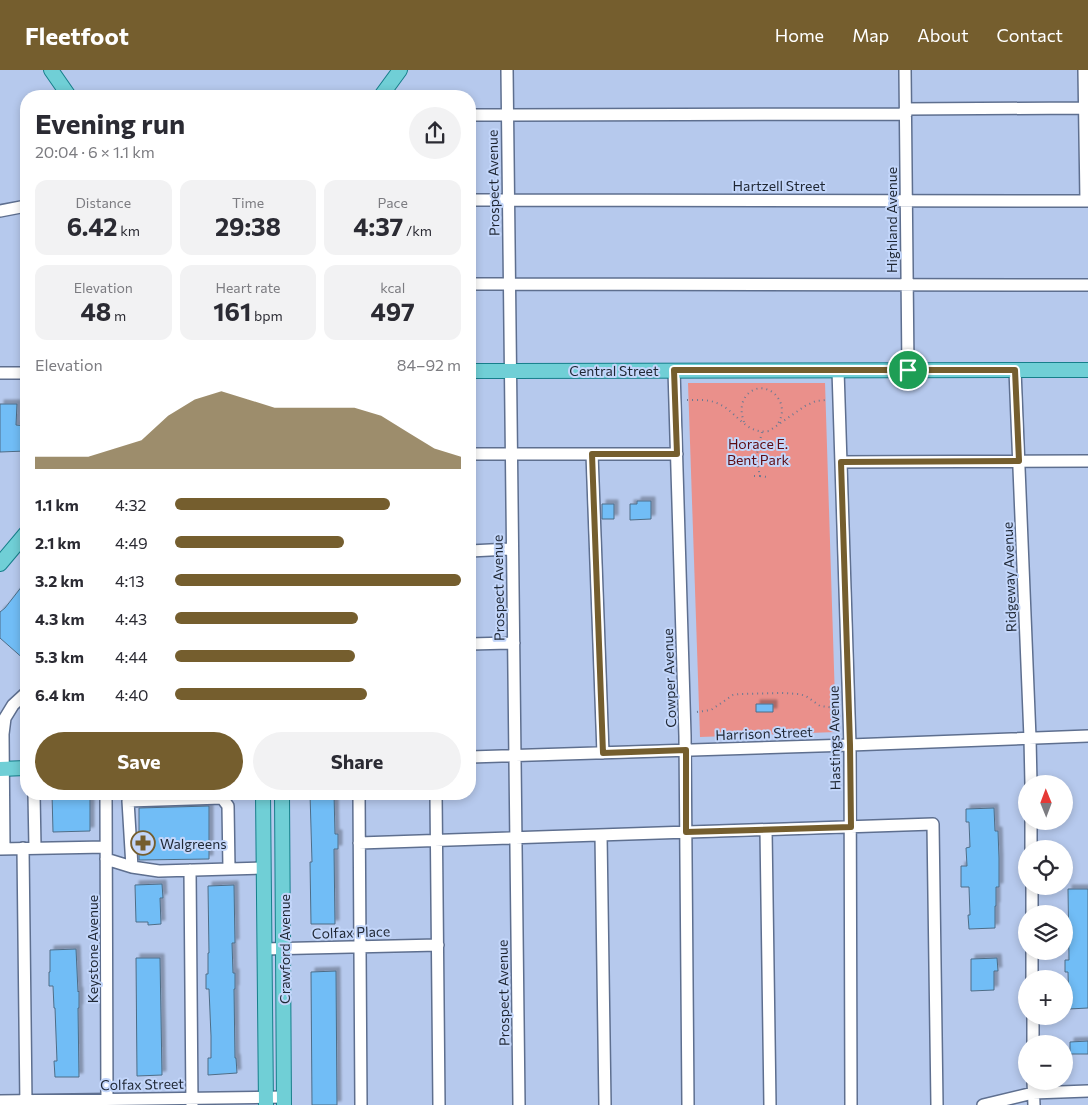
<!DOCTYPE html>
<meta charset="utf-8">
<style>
body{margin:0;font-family:Commissioner,sans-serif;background:#f2f2f3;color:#2b2b33;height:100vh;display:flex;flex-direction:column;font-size:19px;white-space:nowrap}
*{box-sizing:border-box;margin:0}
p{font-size:16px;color:#7c7c81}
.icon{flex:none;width:28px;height:28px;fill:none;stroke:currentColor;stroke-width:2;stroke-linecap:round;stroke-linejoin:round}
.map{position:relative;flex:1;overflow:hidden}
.sheet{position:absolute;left:20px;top:20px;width:456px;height:710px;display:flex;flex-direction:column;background:#fff;border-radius:20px;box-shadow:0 2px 8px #0003}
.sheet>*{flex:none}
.needle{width:32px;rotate:359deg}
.buttons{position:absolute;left:1018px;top:705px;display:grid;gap:10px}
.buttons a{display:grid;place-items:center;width:55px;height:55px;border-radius:50%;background:#fff;box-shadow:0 2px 8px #0003;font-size:25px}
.pin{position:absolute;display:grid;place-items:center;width:42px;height:42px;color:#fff;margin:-21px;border:2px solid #fff;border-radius:50%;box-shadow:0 1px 5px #0007}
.round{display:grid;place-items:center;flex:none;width:52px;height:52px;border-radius:26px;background:#f2f2f3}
.headline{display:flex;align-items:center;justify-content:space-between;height:85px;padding:0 15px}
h1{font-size:28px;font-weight:700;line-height:38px}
.metrics{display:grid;grid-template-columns:repeat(3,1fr);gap:8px;height:85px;padding:5px 15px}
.metrics div{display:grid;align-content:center;border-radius:12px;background:#f2f2f3;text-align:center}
.metrics b{font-size:25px;font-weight:700}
.metrics small{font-size:14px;font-weight:400}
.metrics p{font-size:14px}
.chart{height:140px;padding:10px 15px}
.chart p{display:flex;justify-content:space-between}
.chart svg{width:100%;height:90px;margin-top:5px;fill:#755e2e;opacity:.7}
.cta{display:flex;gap:10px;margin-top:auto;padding:10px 15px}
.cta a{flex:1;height:58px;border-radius:30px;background:#755e2e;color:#fff;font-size:20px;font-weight:700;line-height:58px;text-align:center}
.cta a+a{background:#f2f2f3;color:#2b2b33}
ul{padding:0 15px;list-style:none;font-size:16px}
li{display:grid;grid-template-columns:80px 60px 1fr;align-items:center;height:38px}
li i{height:12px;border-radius:6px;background:#755e2e}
header{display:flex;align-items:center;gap:30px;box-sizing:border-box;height:70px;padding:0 25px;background:#755e2e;color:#fff}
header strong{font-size:24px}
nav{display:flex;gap:28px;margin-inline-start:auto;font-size:18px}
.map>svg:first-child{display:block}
</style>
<header>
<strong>Fleetfoot</strong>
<nav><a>Home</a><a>Map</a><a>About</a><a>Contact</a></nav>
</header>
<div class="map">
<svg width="1088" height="1035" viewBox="0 0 1088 1035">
<defs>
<filter id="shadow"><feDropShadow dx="4" dy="-4" stdDeviation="1" flood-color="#0004"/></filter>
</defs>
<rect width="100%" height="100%" fill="#b6c9ed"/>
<path fill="#ea908b" d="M688,313h137l11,349 -136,5z"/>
<path fill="#71bdf6" stroke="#4e6d87" filter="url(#shadow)" d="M0,334h17l-1,21 10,1v25l-26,1z
M637,431h14v18l-21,1v-16h7z
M602,434h12v15h-12z
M26,511v80l-26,-23v-26l5,-4z
M756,634h17v8h-17z
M52,724h38v37l-37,1z
M310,724h24l1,40h3v15h-4l1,75h-24l-1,-62h2z
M209,736v53l-70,1v-52z
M994,738l1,23h3l1,27v29h-3v19h-1v22l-26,1 -1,-14h2l-1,-28h-8v-21h6l-1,-18 4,-1 -1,-25h-3v-13z
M162,814l1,14h-3l1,26 -13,1v-3h-12l-1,-37z
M234,815l1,58h-3l1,30h2v16h-1l1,69h1l1,15 -29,2v-17h3v-22l-2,-47h-3v-15h2v-21h1l-1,-67z
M1068,819h20v119l-19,1 -1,-37h-3v-12h4z
M76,879l2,43 1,-1v17h-1l1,69h-24l-1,-16h3l-2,-53h-1l-1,-22h-4v-14h1v-22z
M136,888h24l2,117 -25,1z
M997,888l1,13h-4v19l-23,1v-32z
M336,901l1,134h-25l-1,-133z
M1088,971v13h-18v-12z"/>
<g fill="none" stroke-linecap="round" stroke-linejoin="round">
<g stroke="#5e6f8f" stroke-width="14">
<path id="minor" d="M507,0l12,1035
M905,0l3,300
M1084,0l2,131
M905,39l179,-1
M470,45l436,-1
M470,130l618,1
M0,141l26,-5
M470,214l618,1
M674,300l11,366 3,369
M838,300l12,375 1,360
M1015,300l15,368 1,46
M0,303h26
M470,384h207
M592,384l11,299
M841,392l247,-1
M470,481l42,-2
M470,574l44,-1
M470,687l380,-12 238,-9
M34,724l1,54
M106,724l1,311
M359,724l2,311
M436,724l3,311
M1031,751v28
M766,760l4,275
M601,765l4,270
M359,773l574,-19 4,281
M23,778l3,257
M0,779l106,-2
M4,779l-1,-115 2,-16 8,-13 13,-12
M106,789l26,8 27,4 105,-3
M132,797l-4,-66 94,-3 6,8 1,63
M190,800l2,235
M1032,816v28
M264,879l174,-4
M1032,881v28
M1033,946v28
M1033,1011l1,24
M0,1031l284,-4
M983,1035l50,-12 55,-2"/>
</g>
<g stroke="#167f8b" stroke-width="16">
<path id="major" d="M51,0l18,26
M381,26l19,-26
M470,301l618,-1
M0,494l26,-31
M0,699l26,-1
M263,724l3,311
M282,724l2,311"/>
</g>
<path stroke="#6c7992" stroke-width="2" stroke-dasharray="1 4" stroke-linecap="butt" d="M687,330c11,0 22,-1 32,4 18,8 27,31 50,27l36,-25 11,-5 10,-1
M744,352c-3,-8 -4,-18 2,-26 17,-21 48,5 31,29
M754,406h6l-4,-18 6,-26
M760,406l7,1
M697,642l14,-2 22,-15 6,-1 43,-1 17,1 7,2 14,10 16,2"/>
<use href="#minor" stroke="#fff" stroke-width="11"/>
<use href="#major" stroke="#70cfd6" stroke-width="14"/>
</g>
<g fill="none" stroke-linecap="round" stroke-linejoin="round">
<g stroke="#fff" stroke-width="10">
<path id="route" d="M674,300h341l4,91 -178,1 9,283 1,82 -165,5v-82l-83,3 -11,-299h85z"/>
</g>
<use href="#route" stroke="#755e2e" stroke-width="6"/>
</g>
<defs>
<g id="pharmacy-ring" transform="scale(1.25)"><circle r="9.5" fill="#c3d6fa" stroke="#755e2e" stroke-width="1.5"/><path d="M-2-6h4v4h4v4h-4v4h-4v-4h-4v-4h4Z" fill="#755e2e"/></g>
</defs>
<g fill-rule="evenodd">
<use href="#pharmacy-ring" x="143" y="773"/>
</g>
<g text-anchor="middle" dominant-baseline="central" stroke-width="4" stroke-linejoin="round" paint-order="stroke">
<g font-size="14" fill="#1f2734" stroke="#c3d6fa">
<text transform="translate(493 113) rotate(-91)">Prospect Avenue</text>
<text x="779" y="115">Hartzell Street</text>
<text transform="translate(891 150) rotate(-90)">Highland Avenue</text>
<text x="614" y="300">Central Street</text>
<text transform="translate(1009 507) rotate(-92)">Ridgeway Avenue</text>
<text transform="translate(498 518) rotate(-91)">Prospect Avenue</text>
<text transform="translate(669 608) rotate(-92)">Cowper Avenue</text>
<text transform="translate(764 663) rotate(-2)">Harrison Street</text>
<text transform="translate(834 668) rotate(-91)">Hastings Avenue</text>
<text transform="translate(351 862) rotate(-2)">Colfax Place</text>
<text transform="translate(92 879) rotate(-90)">Keystone Avenue</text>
<text transform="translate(284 879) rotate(-90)">Crawford Avenue</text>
<text transform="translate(503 923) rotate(-91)">Prospect Avenue</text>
<text transform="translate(142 1014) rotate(-1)">Colfax Street</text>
</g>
<g font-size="14" fill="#5e0c13" stroke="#c3d6fa">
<text x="758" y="373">Horace E.<tspan x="758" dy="16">Bent Park</tspan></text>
</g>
<g font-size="14" fill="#1f2734" stroke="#c3d6fa" text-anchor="start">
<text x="160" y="773">Walgreens</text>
</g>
</g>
</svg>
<div class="buttons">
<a><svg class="needle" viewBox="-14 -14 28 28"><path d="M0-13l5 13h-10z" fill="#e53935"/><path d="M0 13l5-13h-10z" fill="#7c7c81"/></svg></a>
<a><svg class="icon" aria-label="locate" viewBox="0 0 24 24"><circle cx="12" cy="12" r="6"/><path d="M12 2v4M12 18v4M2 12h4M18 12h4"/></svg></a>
<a><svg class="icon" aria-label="layers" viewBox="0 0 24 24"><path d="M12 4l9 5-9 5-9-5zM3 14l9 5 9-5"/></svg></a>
<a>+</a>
<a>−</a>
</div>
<div class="pin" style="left:908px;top:300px;background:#1e9e55"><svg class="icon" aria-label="arrive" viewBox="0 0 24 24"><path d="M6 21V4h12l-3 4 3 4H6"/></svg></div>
<section class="sheet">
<div class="headline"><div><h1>Evening run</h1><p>20:04 · 6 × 1.1 km</p></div><a class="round"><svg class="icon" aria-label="share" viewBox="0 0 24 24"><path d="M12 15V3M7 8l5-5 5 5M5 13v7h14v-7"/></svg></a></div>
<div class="metrics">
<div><p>Distance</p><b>6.42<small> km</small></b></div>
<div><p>Time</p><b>29:38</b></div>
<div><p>Pace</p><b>4:37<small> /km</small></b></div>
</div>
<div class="metrics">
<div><p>Elevation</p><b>48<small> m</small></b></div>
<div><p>Heart rate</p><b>161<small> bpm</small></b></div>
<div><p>kcal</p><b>497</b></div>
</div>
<div class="chart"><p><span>Elevation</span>84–92 m</p>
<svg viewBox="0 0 160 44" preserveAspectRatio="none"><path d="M0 44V38L10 38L20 38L30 34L40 30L50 18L60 10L70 6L80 10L90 14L100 14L110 14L120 14L130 18L140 26L150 34L160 38V44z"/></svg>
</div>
<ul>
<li><b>1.1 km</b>4:32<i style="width:75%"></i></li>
<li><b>2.1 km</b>4:49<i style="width:59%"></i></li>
<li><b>3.2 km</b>4:13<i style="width:100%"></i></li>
<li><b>4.3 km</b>4:43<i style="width:64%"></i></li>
<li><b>5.3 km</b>4:44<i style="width:63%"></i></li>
<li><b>6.4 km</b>4:40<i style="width:67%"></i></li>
</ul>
<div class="cta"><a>Save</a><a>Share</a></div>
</section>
</div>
